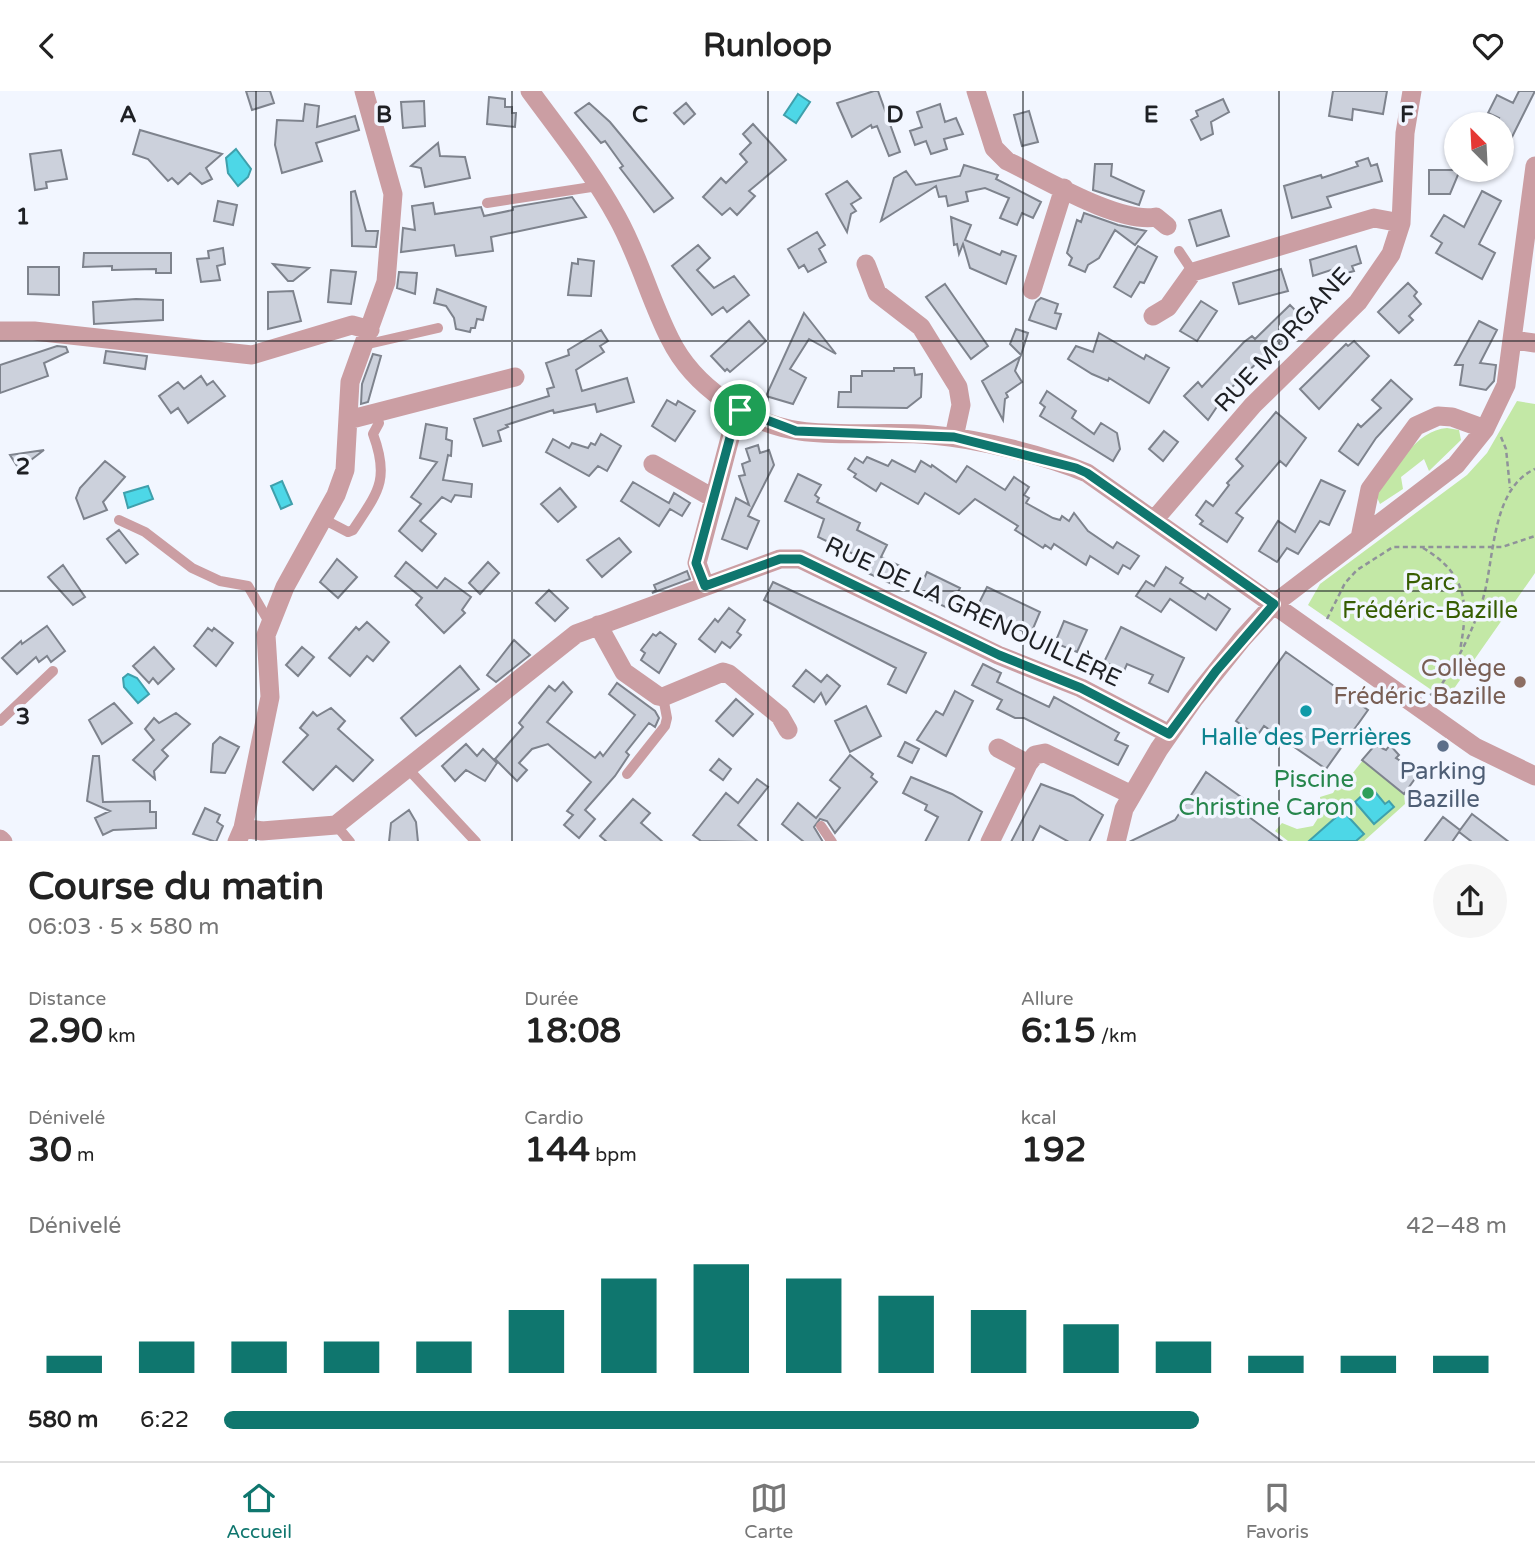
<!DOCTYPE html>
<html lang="fr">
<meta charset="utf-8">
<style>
body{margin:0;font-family:"Varela Round",sans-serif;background:#f6f6f6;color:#222;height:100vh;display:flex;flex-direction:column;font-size:26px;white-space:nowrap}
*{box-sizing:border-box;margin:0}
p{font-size:23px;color:#767676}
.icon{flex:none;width:38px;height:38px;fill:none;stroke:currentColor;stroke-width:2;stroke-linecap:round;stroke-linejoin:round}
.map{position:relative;height:750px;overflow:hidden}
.sheet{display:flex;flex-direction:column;background:#fff;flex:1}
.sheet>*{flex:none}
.needle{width:46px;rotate:336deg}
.tools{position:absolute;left:1444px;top:21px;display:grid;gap:14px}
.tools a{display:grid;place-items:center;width:70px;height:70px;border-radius:50%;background:#fff;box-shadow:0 2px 5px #0004;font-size:35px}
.pin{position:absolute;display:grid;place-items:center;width:60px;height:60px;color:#fff;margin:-30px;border:4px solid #fff;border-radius:50%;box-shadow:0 2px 7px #0007}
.round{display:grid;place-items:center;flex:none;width:74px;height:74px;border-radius:37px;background:#f6f6f6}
.summary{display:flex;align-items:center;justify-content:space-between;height:119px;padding:0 28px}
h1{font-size:38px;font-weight:800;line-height:52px}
.metrics{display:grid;grid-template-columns:repeat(3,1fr);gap:10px;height:119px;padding:7px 28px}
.metrics div{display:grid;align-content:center}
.metrics b{font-size:35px;font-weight:800}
.metrics small{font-size:19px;font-weight:400}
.metrics p{font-size:19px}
.chart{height:196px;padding:14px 28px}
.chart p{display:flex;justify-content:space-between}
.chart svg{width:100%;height:126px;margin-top:7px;stroke:#0f766e;stroke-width:6}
ul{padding:0 28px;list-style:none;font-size:23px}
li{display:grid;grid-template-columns:112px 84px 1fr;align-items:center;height:52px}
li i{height:18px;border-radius:9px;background:#0f766e}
header{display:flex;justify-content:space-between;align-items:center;height:91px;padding:0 28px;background:#fff;font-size:32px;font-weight:800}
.dock{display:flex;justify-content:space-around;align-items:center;height:98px;border-top:2px solid #e0e0e0;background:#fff;font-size:19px;color:#767676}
.dock a{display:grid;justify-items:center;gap:4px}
.dock .active{color:#0f766e}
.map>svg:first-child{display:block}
</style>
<header><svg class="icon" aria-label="back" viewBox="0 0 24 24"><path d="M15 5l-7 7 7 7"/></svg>Runloop<svg class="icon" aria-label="heart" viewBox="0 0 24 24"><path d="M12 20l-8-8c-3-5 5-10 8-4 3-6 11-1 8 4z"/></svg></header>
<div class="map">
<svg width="1535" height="751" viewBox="0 0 1535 751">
<rect width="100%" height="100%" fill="#f2f6ff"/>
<path fill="#c3e8a6" d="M1517,310l18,3v169l-89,127 -138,-95 12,-21 147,-109 20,-22z
M1447,337l12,2 2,10 -32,31 -5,-12 -23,18 2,12 -23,15 -5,-11c19,-23 41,-63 72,-65z
M1375,654l11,5 4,-5 9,10 -2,3 22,15 -15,20 1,11 -41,37h-76l-13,-10 7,-8 15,6 16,-3 7,-11v-18l13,-4 6,-10 5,1z"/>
<path fill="#4dd7e7" stroke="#3fa0ac" stroke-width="2" d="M798,3l12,8 -14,21 -12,-8z
M236,58l15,20 -3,8 -10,9 -10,-13 -2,-15z
M282,390l10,23 -11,5 -10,-23z
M148,395l5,13 -25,9 -4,-15z
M128,583l9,4 12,16 -11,9 -14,-16 -1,-9z
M1371,696l14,17 4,-3 5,6 -20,17 -19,-22z
M1343,720l21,23 -8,7h-47z"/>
<path fill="#ccd1dc" stroke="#7e838d" stroke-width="2" d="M246,0h24l4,12 -22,7z
M874,0h4l22,61 -11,4 -12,-30 -5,2 -1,-3 -19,12 -15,-34z
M1333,0h54l-4,23 -30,-5 -1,11 -23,-4z
M1519,0h16l-33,66v-33h-6l3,-6 -11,-5 9,-18 16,8z
M489,6l16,2v8h7v6h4l-1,14 -28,-3z
M1223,8l6,13 -18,10 2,12 -12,6 -10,-20 7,-4 -2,-5z
M424,10l1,25 -22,2 -2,-26z
M589,12l21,19 63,76 -19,14 -34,-44 3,-2 -18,-25 -4,2 -26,-30z
M686,12l9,11 -11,10 -10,-11z
M305,13l14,2 -2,21 38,-11 4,14 -43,13 6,18 -40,12 -7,-28 2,-25 26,1z
M940,13l5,18 11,-4 7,16 -19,5 3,10 -16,5 -5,-13 -11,4 -5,-14 12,-4 -5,-15z
M1029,20l9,31 -16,4 -8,-31z
M753,33l33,36 -37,31 6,5 -18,19 -7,-7 -8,7 -19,-18 18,-19 5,5 21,-21 -7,-8 11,-11 -8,-9z
M140,39l82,24 -16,14 6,11 -10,5 -12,-11 -12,11 -6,-6 -4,3 -20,-22 -15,-5z
M438,52l2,13 25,1 5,21 -45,9 -4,-19 -10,-2z
M61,59l6,29 -21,3 1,6 -12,2 -5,-36z
M1368,67l3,8 6,-2 5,17 -55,16 4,10 -39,11 -8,-32 37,-11 1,3 36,-12 -2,-4z
M1095,73h17l-1,12 33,15 -5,14 -46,-15z
M964,74l34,10 -2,4 45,23 -8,16 -11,-5 -5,12 -17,-7 9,-20 -24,-10 -19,4 2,9 -20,5 -2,-10 -7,1 -3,-11 -55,35 13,-43 12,-7 10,14 44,-9z
M1429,79h31l-10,24h-21z
M847,90l14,17 -10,6 5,7 -5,3 -4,18 -21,-38z
M355,100l11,40h12l-2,16 -24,-1 -1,-54z
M1482,100l19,10 -22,43 16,9 -13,26 -46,-26 6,-10 -11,-7 13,-21 20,12z
M572,106l14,20 -95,20 2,14 -37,5 -2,-11 -53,7 2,-24 12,2 -3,-24 21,-3 2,11 46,-7 3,9 29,-6v-3z
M218,110l19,4 -4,20 -19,-4z
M1221,119l8,26 -32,10 -8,-26z
M1084,122l34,12 28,6 -11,14 -20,-15 -16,28 -11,7 -3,7 -16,-7 3,-7 -5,-5 10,-33 4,2z
M951,126l20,8 -6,15 35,15 2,-4 14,5 -10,28 -36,-16 -7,-24 -4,10 -2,-10 -3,1z
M817,141l8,13 -6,4 7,13 -18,10 -4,-7 -5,3 -11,-19z
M698,154l12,13 -13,12 17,18 20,-12 15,19 -22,17 -4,-5 -11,8 -40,-49z
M1138,155l19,11 -13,26 -4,-1 -9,15 -17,-10z
M1356,155l5,17 -9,3 2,5 -21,6 -2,-7 -18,6 -3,-16z
M223,157l2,16 -8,2 3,14 -19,2 -4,-23 12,-1 -1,-7z
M84,162h87v20h-15v-4l-44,1v-4l-29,1z
M578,168l16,2 -3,35 -23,-1 4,-32 6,1z
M273,173l36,4 -16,13h-5z
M28,176h31v28l-31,-1z
M1281,178l7,22 -49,13 -6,-21z
M331,179l25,2 -5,32 -23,-2z
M399,181l18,1 -2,21 -18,-6z
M1408,192l9,9 -3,4 7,8 -12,12 4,4 -14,13 -21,-21z
M945,193l43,62 -17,13 -45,-62z
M437,198l49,18 -3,13 -6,-1 -2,9h-4l-1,4 -14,-3 -2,-11 -8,-12 -12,-3z
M293,200l8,30 -33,8v-37z
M1041,207l17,6 -3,9 6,1 -5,15 -27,-9 7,-18z
M136,208l27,1v20l-69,4 -1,-22z
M1201,210l16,10 -20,30 -17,-10z
M1290,214l16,16 -35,34 -3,-3 -41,40 -19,28 -24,-24 14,-14 4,5 42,-45 8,-6 3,3z
M804,222l32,41 -27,-15 -19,30 16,9 -13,26 -27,-8z
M749,230l17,20 -36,31 -3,-3 -2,2 -14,-15z
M1479,230l18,9 -17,33 16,2 -2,16 -8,9 -26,-5 3,-20h-8z
M1016,238l12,4 -7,22 -11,-11z
M601,239l7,11 -8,5 4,6 -28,18 6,21 45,-13 7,24 -37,10 -2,-8 -41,9 -1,-3 -47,15 2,2 -10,4 3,10 -18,5 -9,-27 75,-23 -2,-7 7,-2 -8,-24 23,-8 -1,-5z
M1099,242l45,26 2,-4 23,13 -20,35 -40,-25 -1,3 -16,-7 -24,-15 8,-13 17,6z
M1354,250l15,15 -50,53 -19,-20 46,-45 2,2z
M57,255l9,1 2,5 -24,11 4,13 -48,17v-28z
M106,260l41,5 -2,13 -41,-6z
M373,263l8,2 -13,46 -7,2 1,-20z
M1020,266l-5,14 7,11 -16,11 2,4 -3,2 -2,21 -21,-39z
M894,277h20l1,7 7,-1 -1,23 -14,11 -69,-1 1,-15h12v-16h11v-5h32z
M201,285l6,9 6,-4 12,15 -37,27 -10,-15 -7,5 -12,-17 19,-14 6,7z
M1391,289l21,19 -36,39 -18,27 -19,-14 19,-27 3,3 20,-19 -9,-8z
M1047,300l29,20 -4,7 22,16 7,-11 16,10 3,16 -7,12 -73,-45 5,-9 -5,-4z
M667,309l9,5 2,-4 17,10 -20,30 -23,-15z
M1276,321l30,26 -20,28 -6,-5 -44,52 7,5 -16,24 -27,-18 3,-3 -7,-6 10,-14 7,5 16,-21 -2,-2 16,-17 -7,-7z
M426,333l21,4 -1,11 6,2 -1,15 -3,-1 -5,25 29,4 -1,13 -16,-2 -4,7 -9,-5 -22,24 16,13 -14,17 -23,-20 22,-27 -10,-7 26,-35 -17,-4z
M1164,340l14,11 -15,19 -14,-12z
M601,343l20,12 -14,25 -9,-5 -9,10 -43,-24 7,-13 16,9 3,-5 16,5 3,-5 4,2z
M758,354l2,8 9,-3 5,15 -26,51 11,5 -12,28 -25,-10 14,-41 13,7 -10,-29 6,-1 -3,-11 8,-3 -4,-12z
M44,359l-25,19 -9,-14z
M867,366l21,9 4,-6 23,12 6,-11 10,6 1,-2 24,17 11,-16 38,24 9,-13 15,10 -5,8 5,3 -3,5 27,15 7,2 2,-4 7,5 5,-8 14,18 25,17 4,-6 22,14 -9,13 -7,-4 -5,9 -28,-18 -4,9 -32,-21 -3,5 -6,-4 -2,3 -28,-18 3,-4 -43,-27 -16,15 -34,-21 -7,11 -37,-21 -5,8 -22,-14 2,-3 -8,-5 7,-11 8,5z
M105,370l20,16 -22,25 4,8 -23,9 -8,-21 4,-10z
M798,383l23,11 -6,10 4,3 -2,4 43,21 -3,7 30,15 -6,12 21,10 -8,18 -33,-15 5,-10 -48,-23 6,-18 -39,-18z
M1321,389l24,11 -16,34 -9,-4 -22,33 -11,-6 -10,14 -18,-11 19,-30 17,11z
M633,391l36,21 5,-10 16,10 -8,13 -12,-7 -11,17 -38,-25z
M560,397l16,19 -18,15 -17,-18z
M119,439l19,24 -12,9 -19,-24z
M619,447l12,14 -29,25 -15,-17z
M337,468l20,18 -19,21 -18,-16z
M406,471l31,26 8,-10 26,19 -9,13 3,3 -21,20 -28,-28 6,-7 -27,-22z
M488,471l11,11 -19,21 -11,-11z
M63,474l22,32 -12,8 -25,-28z
M1166,476l17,11 -3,5 25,16 3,-5 22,15 -14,21 -46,-31 -9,13 -25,-16 10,-15 8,5z
M687,480l3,8 -38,14 4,-3 -2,-5z
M927,481l33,16 -10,21 -33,-15z
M773,491l153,71 -20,40 -18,-9 8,-16 -132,-68z
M987,496l53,25 -8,19 -8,-3 -1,3 -39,-18 2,-4 -8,-4z
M549,499l19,18 -13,13 -19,-18z
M729,517l16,12 -8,12 4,3 -11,13 -8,-6 -7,10 -16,-13 16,-20 3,3z
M1064,530l23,9 -10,22 -22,-9z
M367,531l22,20 -16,19 -6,-5 -17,20 -21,-18 27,-31 3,3z
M47,535l18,25 -14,11 -4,-6 -8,6 -3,-5 -19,17 -15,-16 19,-17 1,3z
M1121,536l63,31 -16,34 -19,-9 4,-8 -26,-11 -3,7 -20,-9z
M208,537l4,3 2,-3 19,15 -17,23 -22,-20z
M660,541l16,12 -17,29 -18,-13 4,-7 -4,-3 12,-16 3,2z
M514,549l16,15 -34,27 -9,-7z
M154,556l20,22 -16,15 -5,-6 -4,5 -16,-17z
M302,556l12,10 -16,19 -12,-11z
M1286,561l82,58 -42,59 -62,-43 -7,10 -21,-15z
M983,573l18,9 -4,9 52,25 5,-10 65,36 -4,7 13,6 -10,19 -94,-47h-9l-18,-9 5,-9 -30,-15z
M460,575l19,23 -63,47 -15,-18z
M806,579l15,12 6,-7 13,11 -14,18 -5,-11 -7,9 -21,-16z
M563,591l9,10 -25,30 48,36 5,-6 3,4 32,-41 -26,-21 8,-11 38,28 4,7 -4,9 -6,-4 -23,29 3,3 -14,21 -30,34 10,9 -16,19 -15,-13 9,-10 -6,-4 24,-29 -43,-38 -16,5 -13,14 8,7 -10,11 -22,-22 28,-32 -4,-4 30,-37 6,5z
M955,600l18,10 -27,55 -29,-16 19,-29 7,4z
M736,608l17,15 -20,22 -17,-15z
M114,612l18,20 -30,21 -13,-24z
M866,615l15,30 -31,16 -15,-31z
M331,617l14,13 -7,8 35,31 -20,21 -17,-15 -23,24 -30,-28 25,-27 -8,-7 13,-16 4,4z
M176,622l14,11 -28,26 6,6 -14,15 1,8 -22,-19 21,-20 -9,-11 9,-11 5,5z
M220,646l19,10 -14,26 -14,-1 2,-28z
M905,651l14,7 -7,14 -14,-7z
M466,653l11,12 6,-7 14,14 -12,18 -19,-11 -11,11 -13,-15z
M1375,654l11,5 4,-5 9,10 -3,3 23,15 -15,21 -42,-34z
M850,664l23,19 -2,3 6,5 -42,51 -8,-12 -7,-2 -6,8 9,15h-19l-22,-18 16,-21 18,15 24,-30 -10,-8z
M93,665h6l4,46 47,-1v11h6v16l-43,2 -10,5 -8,-17 15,-7 -23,-10z
M719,668l12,10 -8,11 -13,-10z
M1206,681l42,30 -7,9 42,31h-154l46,-22z
M911,686l41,17 30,18 -14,30h-43l13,-25 -13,-7 2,-5 -24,-12z
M757,688l11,8 -30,38 20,17 -57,-1 -8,-6 33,-42 12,10z
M1041,693l32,12 30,19 -14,27h-20l-29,-16 -8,16h-21z
M633,708l17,14 -9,10 22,19h-56l-7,-6z
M205,717l15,7 -3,7 6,4 -7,16 -23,-8z
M409,719l7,12 2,20h-29l2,-19z
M1472,723l37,28h-37l-13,-10 -7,10h-28l19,-25 17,13z"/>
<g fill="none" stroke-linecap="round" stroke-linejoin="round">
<path stroke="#8f9299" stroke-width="2.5" stroke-dasharray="5 3.5" stroke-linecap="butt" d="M1501,346l5,12 4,39
M1423,457c44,26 46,55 37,102
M1327,528l18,-36 12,-13 36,-23h109l33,-11
M1430,604c10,-5 14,-15 20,-24 13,-21 24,-45 32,-69 13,-40 8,-113 53,-133"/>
<path stroke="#cb9ea3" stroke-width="10" d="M487,112l111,-17
M1179,160l14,21
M364,254l74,-17
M323,428l25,13 5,-2c25,-38 37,-50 20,-96l6,-11 -3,-9
M119,429l26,12 47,36 28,13 28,5 21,36
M0,630l53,-50
M409,679l67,72
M627,683l38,-48 2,-8 -4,-21
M336,734l14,17
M821,735l11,16"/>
<path stroke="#cb9ea3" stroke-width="19" d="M530,0c30,41 63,82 87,126 22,39 33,83 53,122 23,47 78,85 130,92 44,6 89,0 132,4 47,4 112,20 155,38l388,274 60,29
M976,0l18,57 13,13c36,17 111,63 149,56l11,9
M866,173l11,29 44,34 37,60 3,18 -7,32
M1032,199l32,-102
M1153,225l15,-9 25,-35 181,-54 27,5
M0,240h34l218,24 100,-30 18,5
M1513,249l22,3
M348,329l167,-43
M653,373l60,34
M1154,429l99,-115 105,-103 33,-48 10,-31 4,-90 7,-42
M1360,447l10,-49 46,-63 22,-10 14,1 33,12
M705,495l-8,-23 38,-144 5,-9
M598,534l26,47 34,24 5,1 60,-25 6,2 51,42 8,14
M998,657l30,16 7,-9 10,-2 87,42
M243,737l19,3 74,-6 240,-191 204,-75h20l198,96 83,33 88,46
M0,748l3,3
M237,751l6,-14 27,-131 -4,-62 19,-48 51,-92 9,-25 5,-88 36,-100 7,-88 -29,-103
M990,751l38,-78
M1116,751l8,-33 35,-60 35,-50 48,-60 32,-35 182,-139 29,-36 21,-44 29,-219"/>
</g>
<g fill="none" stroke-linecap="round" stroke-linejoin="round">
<g stroke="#fff" stroke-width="14">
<path id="route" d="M740,319l56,21 158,6 122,31 11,5 187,131 -58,67 -47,63 -88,-46 -82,-33 -199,-96h-20l-75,27 -9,-23 39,-144z"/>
</g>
<use href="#route" stroke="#0f766e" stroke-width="9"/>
</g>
<path fill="none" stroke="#1e2024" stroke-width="2" stroke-opacity="0.55" d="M256,0v751M512,0v751M768,0v751M1023,0v751M1279,0v751M0,250h1535M0,500h1535"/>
<circle fill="#8d6e63" stroke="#f2f6ff" stroke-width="2.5" cx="1520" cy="591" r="7"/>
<circle fill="#0f9aa8" stroke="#f2f6ff" stroke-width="2.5" cx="1306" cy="620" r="7"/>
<circle fill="#5c6f8a" stroke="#f2f6ff" stroke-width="2.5" cx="1443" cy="655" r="7"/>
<circle fill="#2e9e5b" stroke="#f2f6ff" stroke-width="2.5" cx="1368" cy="702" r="7"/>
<g text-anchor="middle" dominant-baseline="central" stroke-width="7" stroke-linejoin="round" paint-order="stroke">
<g font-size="24" fill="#1e2024" stroke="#f2f6ff">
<text transform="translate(1283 249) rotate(-47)">RUE MORGANE</text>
<text transform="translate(973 521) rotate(25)">RUE DE LA GRENOUILLÈRE</text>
</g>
<g font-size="24" fill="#375d02" stroke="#f2f6ff">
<text x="1430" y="491">Parc<tspan x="1430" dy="28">Frédéric-Bazille</tspan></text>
</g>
<g font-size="24" fill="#785e54" stroke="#f2f6ff" text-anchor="end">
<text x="1506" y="577">Collège<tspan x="1506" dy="28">Frédéric Bazille</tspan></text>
</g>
<g font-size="24" fill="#0d838f" stroke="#f2f6ff">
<text x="1306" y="646">Halle des Perrières</text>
</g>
<g font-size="24" fill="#4e5e75" stroke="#f2f6ff">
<text x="1443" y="680">Parking<tspan x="1443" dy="28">Bazille</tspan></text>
</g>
<g font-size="24" fill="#27864d" stroke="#f2f6ff" text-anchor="end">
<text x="1354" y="688">Piscine<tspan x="1354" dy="28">Christine Caron</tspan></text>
</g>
</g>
<g font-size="23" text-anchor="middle" font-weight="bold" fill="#1e2024" stroke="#f2f6ff" stroke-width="7" stroke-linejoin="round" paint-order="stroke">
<text x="128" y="31">A</text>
<text x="384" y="31">B</text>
<text x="640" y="31">C</text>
<text x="895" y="31">D</text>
<text x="1151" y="31">E</text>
<text x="1407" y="31">F</text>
<text x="23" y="133">1</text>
<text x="23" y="383">2</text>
<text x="23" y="633">3</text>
</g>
</svg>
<div class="tools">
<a><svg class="needle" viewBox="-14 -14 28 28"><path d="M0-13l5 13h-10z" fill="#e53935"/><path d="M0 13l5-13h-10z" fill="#767676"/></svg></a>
</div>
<div class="pin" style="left:740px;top:319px;background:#1e9e55"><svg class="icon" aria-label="arrive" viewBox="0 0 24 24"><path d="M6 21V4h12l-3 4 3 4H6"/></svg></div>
</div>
<section class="sheet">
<div class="summary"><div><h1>Course du matin</h1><p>06:03 · 5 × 580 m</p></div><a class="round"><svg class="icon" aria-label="share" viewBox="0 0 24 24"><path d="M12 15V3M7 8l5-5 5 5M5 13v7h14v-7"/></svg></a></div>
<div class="metrics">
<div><p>Distance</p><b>2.90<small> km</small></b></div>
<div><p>Durée</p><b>18:08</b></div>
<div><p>Allure</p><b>6:15<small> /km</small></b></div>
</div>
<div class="metrics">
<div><p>Dénivelé</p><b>30<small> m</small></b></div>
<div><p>Cardio</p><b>144<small> bpm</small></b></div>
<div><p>kcal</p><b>192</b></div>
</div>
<div class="chart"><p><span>Dénivelé</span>42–48 m</p>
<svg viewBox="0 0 160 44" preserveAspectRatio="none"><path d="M5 44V38M15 44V33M25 44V33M35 44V33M45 44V33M55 44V22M65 44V11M75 44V6M85 44V11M95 44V17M105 44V22M115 44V27M125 44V33M135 44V38M145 44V38M155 44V38"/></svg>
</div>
<ul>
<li><b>580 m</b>6:22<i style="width:76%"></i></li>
</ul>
</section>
<nav class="dock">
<a class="active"><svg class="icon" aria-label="home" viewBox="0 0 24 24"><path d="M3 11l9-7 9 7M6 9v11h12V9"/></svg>Accueil</a>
<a><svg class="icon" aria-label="map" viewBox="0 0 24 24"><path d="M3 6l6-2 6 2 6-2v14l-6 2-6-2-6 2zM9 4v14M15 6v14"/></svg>Carte</a>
<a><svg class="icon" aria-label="saved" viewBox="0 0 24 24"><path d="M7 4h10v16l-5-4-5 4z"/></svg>Favoris</a>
</nav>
